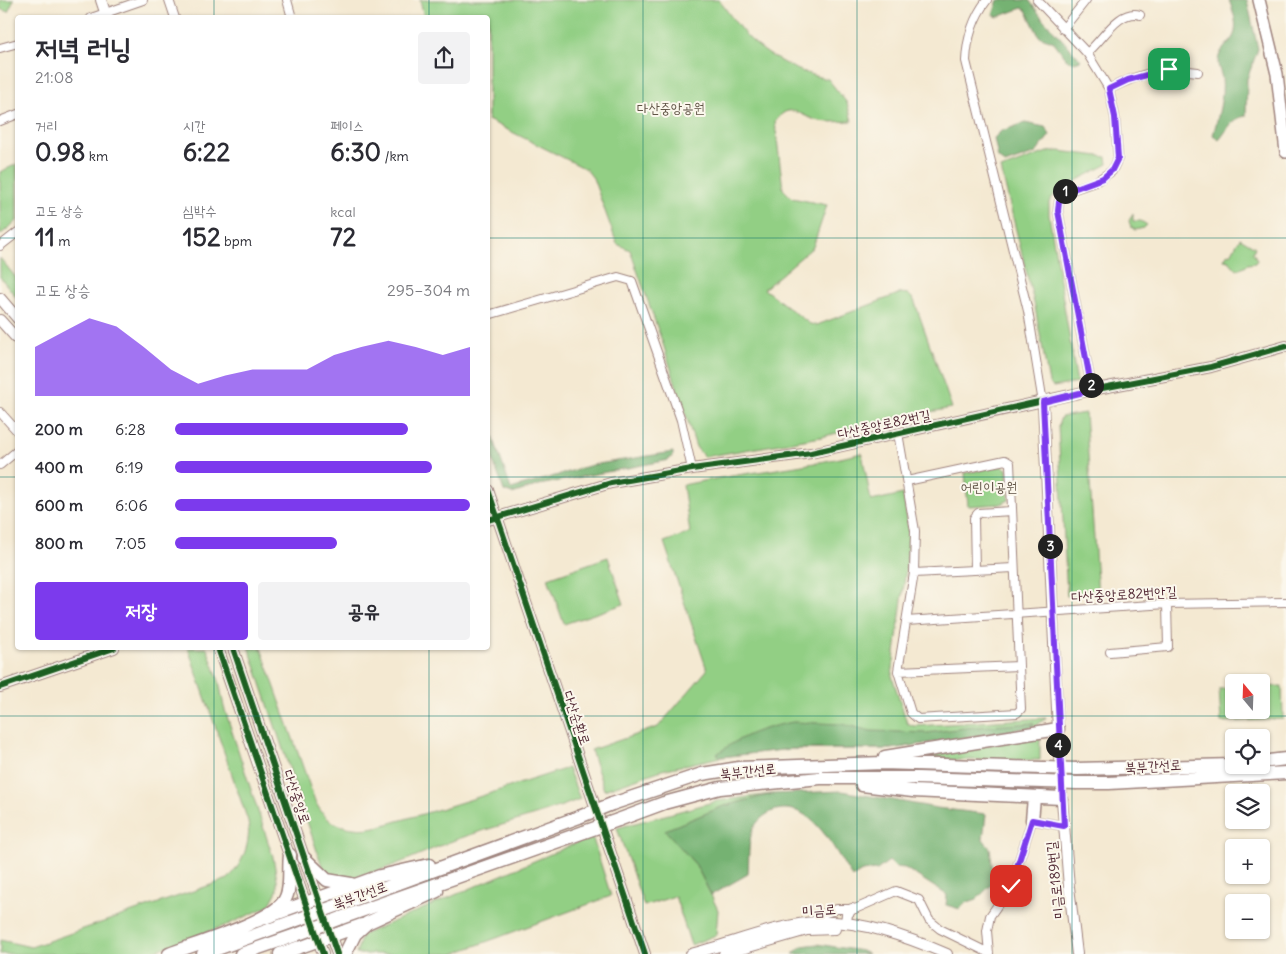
<!DOCTYPE html>
<html lang="ko">
<meta charset="utf-8">
<style>
body{margin:0;font-family:Delius,"Poor Story",sans-serif;background:#f2f2f3;color:#2b2b33;height:100vh;display:flex;flex-direction:column;font-size:19px;white-space:nowrap}
*{box-sizing:border-box;margin:0}
p{font-size:16px;color:#7c7c81}
.icon{flex:none;width:28px;height:28px;fill:none;stroke:currentColor;stroke-width:2;stroke-linecap:round;stroke-linejoin:round}
.map{position:relative;flex:1;overflow:hidden}
.sheet{position:absolute;left:15px;top:15px;width:475px;height:635px;display:flex;flex-direction:column;background:#fff;border-radius:5px;box-shadow:0 1px 4px #0004}
.sheet>*{flex:none}
.needle{width:32px;rotate:341deg}
.controls{position:absolute;left:1225px;top:674px;display:grid;gap:10px}
.controls a{display:grid;place-items:center;width:45px;height:45px;border-radius:5px;background:#fff;box-shadow:0 1px 4px #0004;font-size:25px}
.pin{position:absolute;display:grid;place-items:center;width:42px;height:42px;color:#fff;margin:-21px;border-radius:10px;box-shadow:0 2px 8px #0006}
.km{position:absolute;width:25px;height:25px;margin:-12px;border-radius:50%;background:#222;color:#fff;font-size:14px;line-height:25px;text-align:center}
.round{display:grid;place-items:center;flex:none;width:52px;height:52px;border-radius:5px;background:#f2f2f3}
.head{display:flex;align-items:center;justify-content:space-between;height:85px;padding:0 20px}
h1{font-size:28px;font-weight:800;line-height:38px}
.metrics{display:grid;grid-template-columns:repeat(3,1fr);gap:8px;height:85px;padding:5px 20px}
.metrics div{display:grid;align-content:center}
.metrics b{font-size:25px;font-weight:800}
.metrics small{font-size:14px;font-weight:400}
.metrics p{font-size:14px}
.chart{height:140px;padding:10px 20px}
.chart p{display:flex;justify-content:space-between}
.chart svg{width:100%;height:90px;margin-top:5px;fill:#7c3aed;opacity:.7}
.action{display:flex;gap:10px;margin-top:auto;padding:10px 20px}
.action a{flex:1;height:58px;border-radius:5px;background:#7c3aed;color:#fff;font-size:20px;font-weight:800;line-height:58px;text-align:center}
.action a+a{background:#f2f2f3;color:#2b2b33}
ul{padding:0 20px;list-style:none;font-size:16px}
li{display:grid;grid-template-columns:80px 60px 1fr;align-items:center;height:38px}
li i{height:12px;border-radius:6px;background:#7c3aed}
.map>svg:first-child{display:block}
</style>
<div class="map">
<svg width="1286" height="954" viewBox="0 0 1286 954">
<rect width="100%" height="100%" fill="#fbf7ec"/>
<filter id="ink" filterUnits="userSpaceOnUse"><feTurbulence type="fractalNoise" baseFrequency=".02" numOctaves="2"/><feDisplacementMap in="SourceGraphic" scale="10" xChannelSelector="R" yChannelSelector="G"/><feConvolveMatrix kernelMatrix="1 2 1 2 8 2 1 2 1" color-interpolation-filters="sRGB"/></filter>
<filter id="wash" filterUnits="userSpaceOnUse"><feTurbulence type="fractalNoise" baseFrequency=".0096" numOctaves="4" result="noise"/><feDisplacementMap in="SourceGraphic" scale="20" xChannelSelector="R" yChannelSelector="G"/><feGaussianBlur stdDeviation="1.12" result="paint"/><feColorMatrix in="noise" values="0 0 0 0 0 0 0 0 0 0 0 0 0 0 0 0 0 1.4 0 .05"/><feComposite in="paint" operator="in"/></filter>
<g filter="url(#wash)">
<rect width="100%" height="100%" fill="#f4e9d2"/>
<path fill="#92cf84" stroke="#6e7758" d="M0,0h14l-6,12 -8,-3z
M420,0h299c10,13 20,29 32,40 20,19 51,34 77,39l19,24 5,18c-10,0 -22,2 -32,0 -19,-3 -30,-22 -45,1l8,67 9,9 35,7 -14,42 -49,42 46,35 7,1 84,-32 7,1 6,6 38,108 -55,10 -76,19 -117,20 -8,-10 -33,-103 -33,-94 -13,-6 -24,-66 -7,-9 -98,-49v-102l-64,-1z
M1059,151l48,6 1,7 -51,27 -8,11v13l28,168 -24,4 -4,-4 -14,-76 -34,-138 46,-17z
M17,164v57l-17,14v-63z
M1133,213v8h8l6,4 -3,3 -9,2 -4,-3 -2,-6z
M1240,238l15,9 -2,5 4,8 -2,3 -7,1 -11,6 -8,-9 -5,-1 4,-7 3,1z
M0,258l17,21v19l-17,-21z
M1085,413l13,181 -31,2 -9,-170 3,-9z
M862,453l9,48 32,-7 6,38 -3,37 -14,107 15,47 7,3 132,-8 -10,8 -145,23h-100l-70,8 -59,13 -58,20 -13,-40 67,-23 49,-57 -43,-128 26,-9 -7,-48c59,-13 120,-17 179,-32z
M1002,466l5,3 2,31 -8,4 -33,2 -3,-33z
M608,557l16,47 -60,20 -16,-46z
M188,648h19l12,33 5,26 49,150 4,22v12l-8,15 -42,19 -81,29h-146v-14l31,7 197,-68c15,-16 23,-36 20,-58z
M249,648h12l54,153c9,18 18,24 38,27 17,3 36,-5 52,-9 55,-15 109,-34 163,-51l12,31c-41,17 -83,26 -125,41 -36,13 -85,41 -124,38l-8,-9z
M1282,686l1,33 -62,3 -2,-33 15,-1v22h27v-23z
M1040,736v24h-137z
M772,794l-48,12 -58,24 30,35 15,30 7,15 -2,25 -25,10 -16,-49 -31,10 -27,-78 100,-27z
M590,837l3,2 18,57 -158,58h-97l6,-19z"/>
<path fill="#75b272" stroke="#60684e" d="M998,0h31l14,19 38,41 -7,2 -6,-1 -14,-19 -15,-6 -13,-26 -4,-2 -24,9 -5,-2z
M1229,0h18l11,49 -11,30 -1,37c-15,2 -18,14 -27,24l-6,-5c5,-18 11,-38 9,-57 -1,-5 -4,-10 -4,-15 0,-13 9,-16 15,-26 6,-11 0,-26 -4,-37z
M1025,123l20,4 5,8 -14,18 -31,11 -7,-6 -4,-20 7,-7z
M488,422l23,67 81,-24 81,-13v3l-4,5 -130,25 -27,9 -8,-3 -16,-44z
M793,722l49,2 29,7 56,2 37,-5 70,-5 -2,4 -141,22h-100l-70,8 -4,-3c25,-19 45,-26 76,-32z
M842,791l95,17 49,6 -3,25 7,9 3,24 -1,12 -15,15 -12,4 -5,6 -14,-4 1,-10 -42,-27 -10,-1 -6,-6 -12,9 -15,1 -10,6c-18,-27 -40,-79 -79,-66 -9,4 -17,10 -21,21 -4,11 -3,29 -4,42l-37,21 -15,-30 -31,-35 59,-24 48,-12z
M817,944l45,7 6,3h-75l9,-8z"/>
</g>
<g filter="url(#ink)">
<g fill="none" stroke-linecap="round" stroke-linejoin="round">
<g stroke="#9f847e" stroke-width="10">
<path id="minor" d="M169,0l6,18
M287,0l5,18
M987,0c-14,18 -20,38 -21,61l62,250 15,92
M1037,0l50,53 22,36 6,28 3,41 -6,13 -17,11 -30,10 -6,10 -1,9 34,179
M91,18l52,-18
M1063,29l23,-29
M0,48l18,-5
M1087,53c15,-12 32,-45 53,-38
M1109,89c32,-16 54,-22 89,-17
M0,121l18,-7
M0,246l18,-14
M488,315l130,-38 14,4 49,139 11,49
M0,412l18,20
M898,433l17,98 -1,42 -16,98 121,-5 -9,-203 -5,-3 -98,21
M0,465l18,-15
M975,570l-1,-52 4,-5 34,-2
M914,573l100,-5
M906,621l261,-17 119,-2
M1110,652l58,-5 -1,-43
M898,671l13,42 7,6 99,-6 4,-4 -2,-43
M816,922l1,-6 20,-7h18l41,-18 23,9 10,20 11,9 49,24
M989,954l-2,-23 3,-15 21,-30 21,-66 32,6"/>
</g>
<g stroke="#9f847e" stroke-width="12">
<path id="tertiary" d="M101,0l6,18
M0,298l18,21
M0,320l18,20
M1043,403l17,371 9,113 8,67
M488,490l157,464
M488,520l123,-37 81,-14 119,-16 281,-63 119,-23 75,-21
M218,648l105,306
M233,648l104,306
M0,687l114,-39
M846,923l1,-9 5,-5
M691,954c37,-9 90,-31 126,-32 44,-2 90,15 130,32
M724,954l83,-24 28,-1"/>
</g>
<g stroke="#9f847e" stroke-width="14">
<path id="secondary" d="M1259,0l18,74 9,78"/>
</g>
<g stroke="#9f847e" stroke-width="15">
<path id="trunk" d="M885,757l173,-28
M1261,762l25,-3
M1077,769l157,-4
M1077,783h32l177,-10
M862,785l51,6 148,7
M612,804l90,-30 37,-6 144,-5 160,5
M618,820l46,-17 56,-15 100,-10h97l126,4
M1032,820l2,-22
M304,858l23,22 24,4
M336,906l243,-89
M341,918l243,-86
M256,921l124,-45 49,-11
M169,954c26,-10 101,-32 115,-53 8,-12 4,-32 6,-46
M203,954l88,-32
M241,954l55,-19
M280,954l82,-29
M345,954l10,-20 12,-11 70,-32"/>
</g>
<use href="#minor" stroke="#fff" stroke-width="8"/>
<use href="#tertiary" stroke="#fff" stroke-width="10"/>
<use href="#secondary" stroke="#fff" stroke-width="11"/>
<use href="#trunk" stroke="#fff" stroke-width="12"/>
<g stroke="#9f847e" stroke-width="15" stroke-linecap="butt">
<path id="trunk-bridge" d="M1043,768l34,1
M1043,782l34,1
M579,817l33,-13
M584,832l34,-12
M291,922l45,-16
M296,935l45,-17"/>
</g>
<use href="#trunk-bridge" stroke="#fff" stroke-width="12"/>
<g stroke="#fbf7ec" stroke-width="9">
<path id="cycleway" d="M488,490l157,464
M488,520l123,-37 81,-14 119,-16 281,-63 119,-23 75,-21
M218,648l105,306
M233,648l104,306
M0,687l114,-39"/>
</g>
<use href="#cycleway" stroke="#1b5e20" stroke-width="6"/>
</g>
</g>
<g fill="none" stroke-linecap="round" stroke-linejoin="round" filter="url(#ink)">
<g stroke="#fff" stroke-width="10">
<path id="route" d="M1011,886l21,-66 32,6 -21,-424 49,-12 -34,-179 1,-9 6,-10 38,-14 9,-8 6,-12 -3,-41 -6,-28 19,-9 41,-11"/>
</g>
<use href="#route" stroke="#7c3aed" stroke-width="6"/>
</g>
<path fill="none" stroke="#0f766e" stroke-width="1" stroke-opacity="0.55" d="M214,0v18M429,0v18M643,0v954M857,0v954M1072,0v954M0,238h18M488,238h798M0,477h18M488,477h798M214,648v306M429,648v306M0,716h1286"/>
<g text-anchor="middle" dominant-baseline="central" stroke-width="4" stroke-linejoin="round" paint-order="stroke">
<g font-size="14" fill="#605446" stroke="#fbf7ec">
<text x="671" y="108">다산중앙공원</text>
<text x="989" y="487">어린이공원</text>
</g>
<g font-size="14" fill="#4a1f2b" stroke="#fbf7ec">
<text transform="translate(884 424) rotate(-12)">다산중앙로82번길</text>
<text transform="translate(1124 594) rotate(-3)">다산중앙로82번안길</text>
<text transform="translate(577 718) rotate(71)">다산순환로</text>
<text transform="translate(1153 766) rotate(-3)">북부간선로</text>
<text transform="translate(748 771) rotate(-6)">북부간선로</text>
<text transform="translate(297 797) rotate(71)">다산중앙로</text>
<text transform="translate(1055 880) rotate(-96)">미금로189번길</text>
<text transform="translate(360 895) rotate(-20)">북부간선로</text>
<text transform="translate(819 910) rotate(-4)">미금로</text>
</g>
</g>
</svg>
<div class="controls">
<a><svg class="needle" viewBox="-14 -14 28 28"><path d="M0-13l5 13h-10z" fill="#e53935"/><path d="M0 13l5-13h-10z" fill="#7c7c81"/></svg></a>
<a><svg class="icon" aria-label="locate" viewBox="0 0 24 24"><circle cx="12" cy="12" r="6"/><path d="M12 2v4M12 18v4M2 12h4M18 12h4"/></svg></a>
<a><svg class="icon" aria-label="layers" viewBox="0 0 24 24"><path d="M12 4l9 5-9 5-9-5zM3 14l9 5 9-5"/></svg></a>
<a>+</a>
<a>−</a>
</div>
<div class="pin" style="left:1169px;top:69px;background:#1e9e55"><svg class="icon" aria-label="arrive" viewBox="0 0 24 24"><path d="M6 21V4h12l-3 4 3 4H6"/></svg></div>
<div class="pin" style="left:1011px;top:886px;background:#d93025"><svg class="icon" aria-label="check" viewBox="0 0 24 24"><path d="M5 12l5 5 9-10"/></svg></div>
<b class="km" style="left:1065px;top:191px">1</b>
<b class="km" style="left:1091px;top:385px">2</b>
<b class="km" style="left:1050px;top:546px">3</b>
<b class="km" style="left:1058px;top:745px">4</b>
<section class="sheet">
<div class="head"><div><h1>저녁 러닝</h1><p>21:08</p></div><a class="round"><svg class="icon" aria-label="share" viewBox="0 0 24 24"><path d="M12 15V3M7 8l5-5 5 5M5 13v7h14v-7"/></svg></a></div>
<div class="metrics">
<div><p>거리</p><b>0.98<small> km</small></b></div>
<div><p>시간</p><b>6:22</b></div>
<div><p>페이스</p><b>6:30<small> /km</small></b></div>
</div>
<div class="metrics">
<div><p>고도 상승</p><b>11<small> m</small></b></div>
<div><p>심박수</p><b>152<small> bpm</small></b></div>
<div><p>kcal</p><b>72</b></div>
</div>
<div class="chart"><p><span>고도 상승</span>295–304 m</p>
<svg viewBox="0 0 160 44" preserveAspectRatio="none"><path d="M0 44V20L10 13L20 6L30 10L40 20L50 31L60 38L70 34L80 31L90 31L100 31L110 24L120 20L130 17L140 20L150 24L160 20V44z"/></svg>
</div>
<ul>
<li><b>200 m</b>6:28<i style="width:79%"></i></li>
<li><b>400 m</b>6:19<i style="width:87%"></i></li>
<li><b>600 m</b>6:06<i style="width:100%"></i></li>
<li><b>800 m</b>7:05<i style="width:55%"></i></li>
</ul>
<div class="action"><a>저장</a><a>공유</a></div>
</section>
</div>
